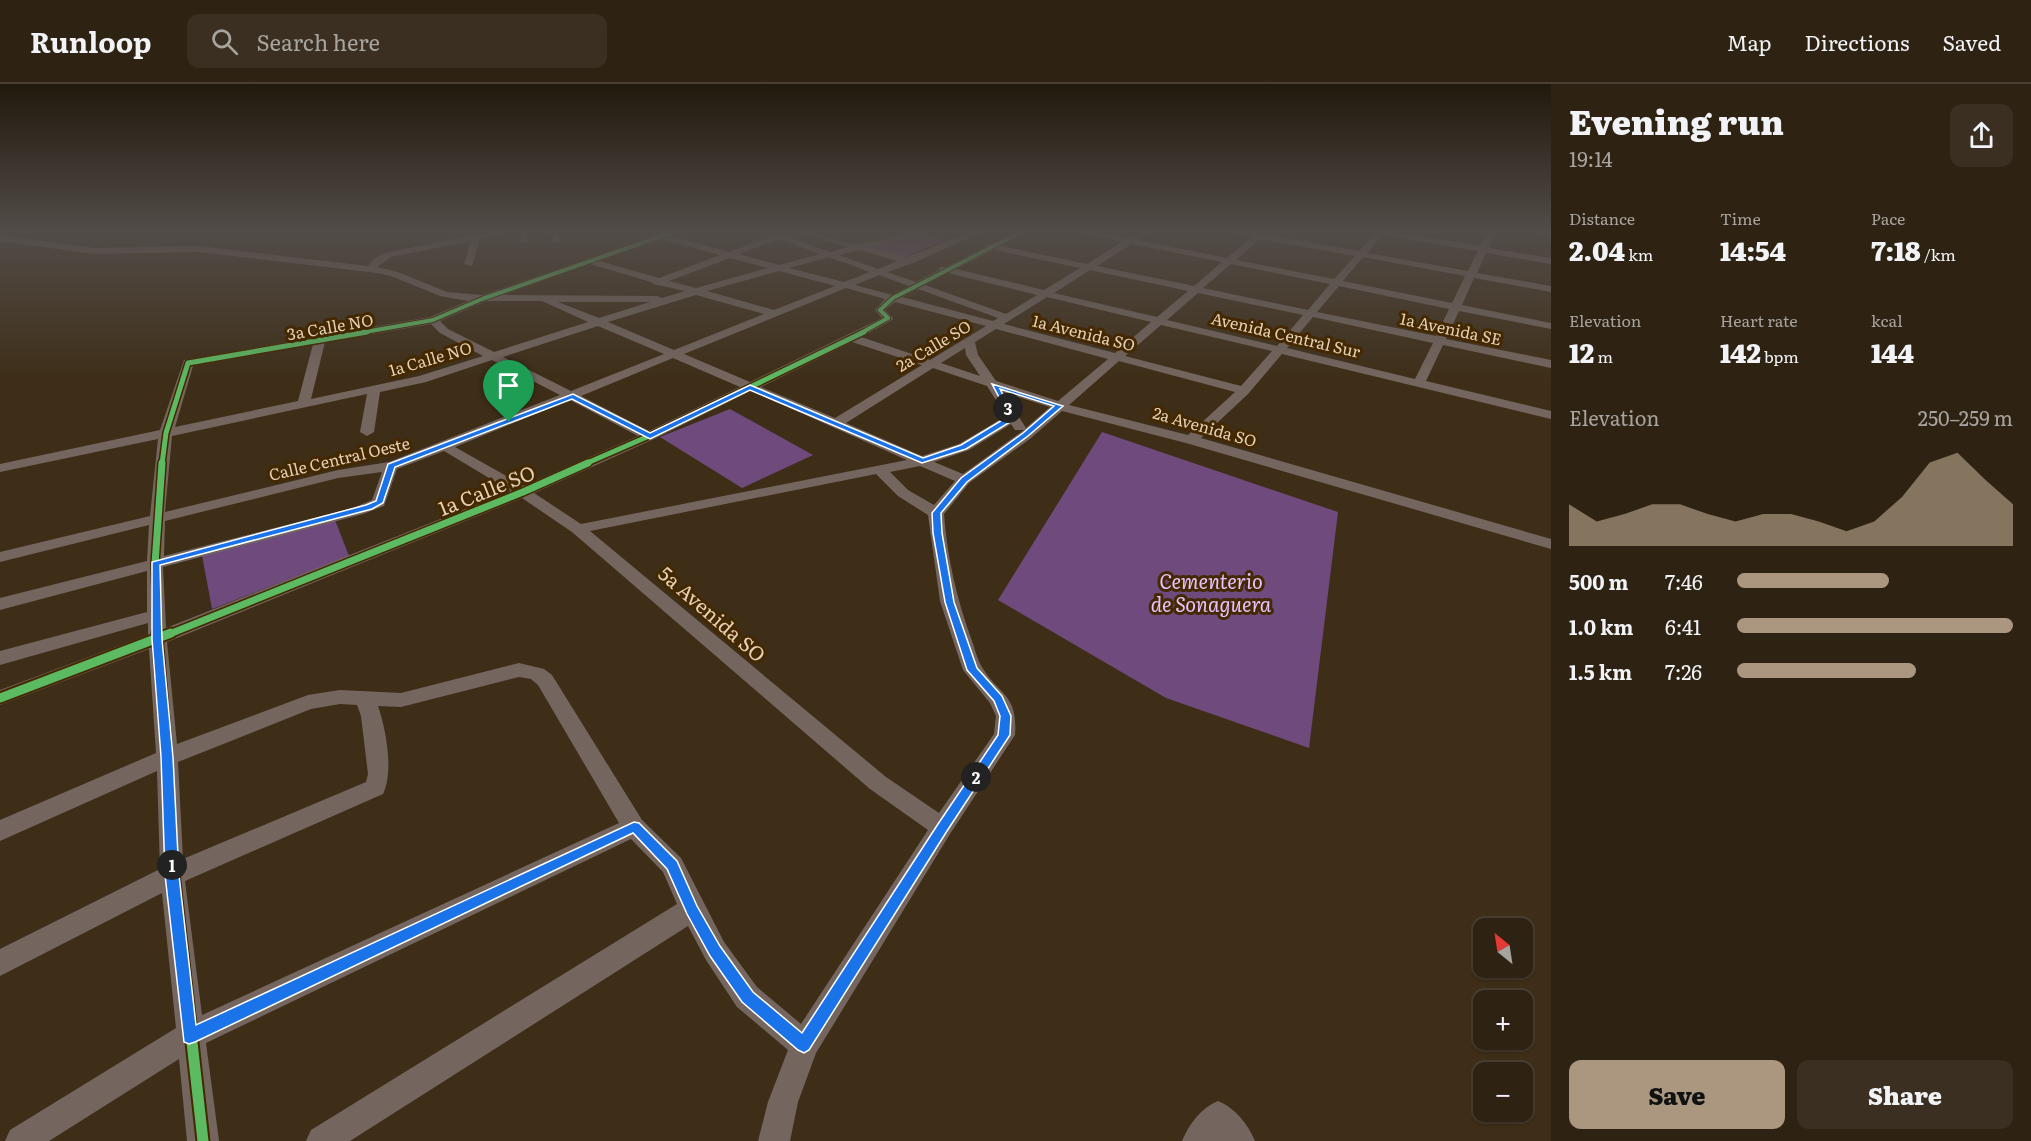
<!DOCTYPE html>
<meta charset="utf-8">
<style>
body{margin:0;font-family:Literata,serif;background:#3a2f20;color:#f1f3f6;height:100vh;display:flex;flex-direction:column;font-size:22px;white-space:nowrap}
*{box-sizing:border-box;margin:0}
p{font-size:20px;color:#a7a49f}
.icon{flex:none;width:33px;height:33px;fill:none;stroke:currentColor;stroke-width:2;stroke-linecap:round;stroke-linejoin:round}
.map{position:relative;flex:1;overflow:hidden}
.details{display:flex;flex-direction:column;background:#2e2212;width:480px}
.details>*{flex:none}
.needle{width:39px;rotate:330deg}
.tools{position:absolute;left:1473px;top:834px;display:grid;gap:12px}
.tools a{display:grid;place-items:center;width:60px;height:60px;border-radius:12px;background:#2e2212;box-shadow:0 2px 4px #0004,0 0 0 2px #493f32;font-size:30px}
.pin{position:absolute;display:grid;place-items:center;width:51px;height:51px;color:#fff;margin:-62px -26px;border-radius:50% 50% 50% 0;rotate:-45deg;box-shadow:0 0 6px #0007}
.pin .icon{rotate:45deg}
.km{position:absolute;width:30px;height:30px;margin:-15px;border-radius:50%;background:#222;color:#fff;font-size:16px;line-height:30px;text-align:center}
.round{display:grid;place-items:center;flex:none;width:63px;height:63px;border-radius:12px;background:#3a2f20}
.overview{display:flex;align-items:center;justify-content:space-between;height:102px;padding:0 18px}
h1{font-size:33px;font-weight:800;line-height:45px}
.figures{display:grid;grid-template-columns:repeat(3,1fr);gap:9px;height:102px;padding:6px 18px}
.figures div{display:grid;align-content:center}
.figures b{font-size:26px;font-weight:800}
.figures small{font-size:16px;font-weight:400}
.figures p{font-size:16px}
.chart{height:168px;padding:12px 18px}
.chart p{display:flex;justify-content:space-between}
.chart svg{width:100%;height:108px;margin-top:6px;fill:#ab977f;opacity:.7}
.primary-button{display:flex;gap:12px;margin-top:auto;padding:12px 18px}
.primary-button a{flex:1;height:69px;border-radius:12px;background:#ab977f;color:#111;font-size:24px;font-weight:800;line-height:69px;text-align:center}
.primary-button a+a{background:#3a2f20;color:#f1f3f6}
ul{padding:0 18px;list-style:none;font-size:20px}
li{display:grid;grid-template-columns:96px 72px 1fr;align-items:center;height:45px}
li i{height:15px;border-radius:8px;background:#ab977f}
header{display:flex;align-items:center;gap:36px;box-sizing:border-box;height:84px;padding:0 30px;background:#2e2212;border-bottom:2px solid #493f32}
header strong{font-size:28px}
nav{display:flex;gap:33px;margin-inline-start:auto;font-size:21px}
.search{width:420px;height:54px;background:#3a2f20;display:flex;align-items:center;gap:15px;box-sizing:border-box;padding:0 21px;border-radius:12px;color:#a7a49f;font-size:22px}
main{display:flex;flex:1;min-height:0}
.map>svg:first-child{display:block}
</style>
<header>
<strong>Runloop</strong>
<div class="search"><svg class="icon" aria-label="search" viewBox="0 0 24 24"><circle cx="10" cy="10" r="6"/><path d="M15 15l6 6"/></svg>Search here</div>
<nav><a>Map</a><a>Directions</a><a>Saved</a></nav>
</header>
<main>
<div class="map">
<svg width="1551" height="1057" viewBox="0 0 1551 1057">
<rect width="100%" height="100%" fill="#3e2e18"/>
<path fill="#6e4a7d" d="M921,148l25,8 -42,17 -38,-10z
M730,325l83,46 -71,33 -82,-51z
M1102,348l236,80 -29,236 -143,-50 -168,-98z
M335,436l14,36 -137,53 -10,-54z"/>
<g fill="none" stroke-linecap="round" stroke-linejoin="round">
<path fill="#74665f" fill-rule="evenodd" d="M494,147h16l-30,8 -8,27 -8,-2 7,-23 -80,16 -14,10 21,5 49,20 36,3 185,-64h12l-10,5 59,16 57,-21 6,2 -5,3 43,16 18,-5 -52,-16c21,0 48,14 64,13 23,-2 42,-13 65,-13l-56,16 38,10 66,-26h11l-71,32 -26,9 29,10 23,-12 1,-3h6l39,-20 1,-3c15,-1 25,-13 41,-13l-26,15 86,18 35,-22 -47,-11h16l38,7 12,-7h10l-13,9 89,18 25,-21 -23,-6 28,2 11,-2 -3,3 94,17 16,-18 -2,-2h18l89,15 8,-15h8l-7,17 62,10v6l-65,-11 -9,20 74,13v6l-77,-14 -12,27 89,18v6l-92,-18 -13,28 105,21v8l-108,-23 -17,36 125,30v8l-269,-65 -34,40 -47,44 350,101v10l-365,-106 -124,-32 -31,27 -62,45 -25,31c3,43 13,86 28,127 3,8 5,18 10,26 17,29 36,26 33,68l-65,99 -134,219 -18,49 -8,39h-32l10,-39 20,-52 -51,-43 -31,-47 -18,-34 -338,215h-44l5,-11 366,-226 -14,-32 -32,-33 -425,204 13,98h-32l-8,-82 -130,82h-44l5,-11 166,-102 -14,-135 -162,83v-27l160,-80 -3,-98 -157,70v-21l156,-67 -7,-104 -149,56v-15l148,-55v-12l-148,42v-14l147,-39v-41l-147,39v-12l147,-37 2,-36 -149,37v-10l150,-36 8,-77 -158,33v-8l160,-34 24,-70 246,-43 38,-16 -28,-5 -49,-20 -14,-3 -179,-21 -104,2 -94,-13v-6l94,13 104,-2 170,20 7,-8 10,-5zM1383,151l95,16 -10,20 -101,-18zM661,155l59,16 -61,23 -60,-17zM779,155l41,15 -41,11 -40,-11zM1260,155l95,17 -21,23 -98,-19zM1132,160l90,18 -28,24 -97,-20zM859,166l39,11 -20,8 -39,-14zM994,166l86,18 -36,22 -88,-21zM829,173l41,15 -26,10 -55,-14zM1363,173l102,19 -13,27 -109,-22zM730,174l38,10 -72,20 -27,-7zM590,180l61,18 2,2 32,7 -23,7 -5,-2 -154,-1zM1231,180l99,20 -22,26 -105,-22zM1090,186l98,21 -31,26 -103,-24zM779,187l56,15 -61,24 -67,-19zM948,189l89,22 -31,19 -81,-29zM879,191l30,11 -17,9 -37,-10zM1339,202l110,23 -13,27 -119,-24zM846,204l39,11 -10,11 7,8 -132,64 -66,-28zM918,205l80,29 -5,3 -91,-24zM1198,209l105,22 -26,31 -110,-26zM696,211l68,19 -90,36 -66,-28zM1047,213l104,25 -36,31 -111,-29zM486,217h56l46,21 -94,30 -46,-23 -8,-8zM558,218h92l-51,16zM895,218l91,24 -56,34 -69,-23 31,-17 1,-2 -8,-8zM1313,233l120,26 -18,36 -128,-31zM431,240l9,9 43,23 -64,20 -108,23 14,-57zM1161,241l111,26 -31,35 -116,-30zM598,242l66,28 -93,37 -68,-34zM996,245l112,30 -50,42 -62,-20 -18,-26 -3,-13zM852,258l70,23 -87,53 -74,-31zM313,260l-15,57 -123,26 18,-61zM965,264l1,7 14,21 -39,-13zM673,274l67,29 -91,44 -68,-35zM492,276l68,35 -171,67 -51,8 -173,42 7,-76 195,-42 -7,38 7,4 7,-4 6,-40 46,-10zM1119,277l116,31 -47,43 -119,-30zM933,284l54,18 19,30 -47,28 -37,12 -76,-33zM751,307l156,69 -326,64 -47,-31 120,-54zM1003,308l47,15 -24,21zM570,316l68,36 -114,50 -69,-39zM1011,340l4,6h9l-61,44 -29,-12 35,-12zM444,367l67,40 -345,137 -3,-61 200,-53 21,-8 13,-37zM920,382l35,15 -21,24 -26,-15 -18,-18zM382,388l-10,28 -19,8 -189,48 1,-35 173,-43zM876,390l22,22 30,19 12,86 23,69 27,33 6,13 -2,18 -55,79 -53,-36 -296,-246zM522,414l50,34 298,257 58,41 -127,194 -44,-37 -33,-45 -43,-84 -39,-38 -90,-145 -8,-6 -25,-6 -118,30 -61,-3 -32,5 -131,49 -10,-102zM519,593l12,2 7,6 81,138 -417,192 -17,-134 198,-87c11,-22 3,-65 -5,-88l23,1zM340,620l17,1 4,11 7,58 -2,8 -183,77 -5,-97 133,-53z
M518,147h8l2,11h-6z
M549,147h8l3,11h-6z
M1218,1017c17,7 30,23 37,40h-73c7,-17 19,-33 36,-40z"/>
<path fill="#746559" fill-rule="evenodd" d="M1533,147l18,1v6l-17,-5z"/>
<g stroke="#432800" stroke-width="6">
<path id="cycleway-far4" d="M359,249l74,-13 49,-21 194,-68
M861,249l27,-15 -8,-8 13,-12 130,-67"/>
</g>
<g stroke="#432800" stroke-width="8">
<path id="cycleway-far3" d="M162,380l4,-31 22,-70 179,-31
M585,380l64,-28 215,-104"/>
</g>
<g stroke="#432800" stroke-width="10">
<path id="cycleway-far2" d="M158,551l-3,-71 7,-101
M167,551l356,-143 65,-29"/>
</g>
<g stroke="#432800" stroke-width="13">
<path id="cycleway-far1" d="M157,549l10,124 4,99
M0,614l171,-65"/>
</g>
<g stroke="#432800" stroke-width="15">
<path id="cycleway" d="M171,770l32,287"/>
</g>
<use href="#cycleway-far4" stroke="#5cba63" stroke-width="4"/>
<use href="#cycleway-far3" stroke="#5cba63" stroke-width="5"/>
<use href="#cycleway-far2" stroke="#5cba63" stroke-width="7"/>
<use href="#cycleway-far1" stroke="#5cba63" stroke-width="9"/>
<use href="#cycleway" stroke="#5cba63" stroke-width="11"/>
</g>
<linearGradient id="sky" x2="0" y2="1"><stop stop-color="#22190d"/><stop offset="0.5" stop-color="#524c48"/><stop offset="1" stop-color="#524c48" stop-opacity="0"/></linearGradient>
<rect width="1551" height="295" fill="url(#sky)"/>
<path fill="#1a73e8" stroke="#fff" stroke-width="1.5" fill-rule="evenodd" d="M992,300l71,22 -35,30 -61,46 -26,31 1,20 12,69 23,66 25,28 9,20 -1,19 -63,96 -138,219 -5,3 -6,-3 -56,-48 -32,-46 -23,-42 -20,-45 -34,-36 -438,209 -6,2 -5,-2 -19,-167 -4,-118 -9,-118v-77l214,-57 10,-4 12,-37 185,-70 77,39 100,-48 173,73 38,-13 48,-29zM1000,305l54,17 -31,27 -62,45 -29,35 1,20 12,69 22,68 27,31 6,15 -2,19 -60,89 -136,209 -49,-41 -33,-46 -23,-40 -20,-45 -38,-38 -5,-1 -438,203 -17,-150 -6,-118 -11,-118 -2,-74 212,-56 11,-6 12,-36 177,-68 78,40 100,-49 172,73 44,-14 49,-30z"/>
<g text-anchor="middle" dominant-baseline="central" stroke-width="6" stroke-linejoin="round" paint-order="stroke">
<g font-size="16" fill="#e5d0b6" stroke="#432800">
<text transform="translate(330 242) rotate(-10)">3a Calle NO</text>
<text transform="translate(1451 244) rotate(12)">1a Avenida SE</text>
<text transform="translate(1084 248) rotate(14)">1a Avenida SO</text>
<text transform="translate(1286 250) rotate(13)">Avenida Central Sur</text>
<text transform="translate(933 261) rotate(-31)">2a Calle SO</text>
<text transform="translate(430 274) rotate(-16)">1a Calle NO</text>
<text transform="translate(1205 342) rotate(16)">2a Avenida SO</text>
<text transform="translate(339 374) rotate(-13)">Calle Central Oeste</text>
</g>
<g font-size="20" fill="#e5d0b6" stroke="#432800">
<text transform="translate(486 405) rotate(-22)">1a Calle SO</text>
<text transform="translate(713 529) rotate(41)">5a Avenida SO</text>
</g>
<g font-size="20" font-style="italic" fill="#e7c1fe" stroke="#432800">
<text x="1211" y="496">Cementerio<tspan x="1211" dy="23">de Sonaguera</tspan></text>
</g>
</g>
</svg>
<div class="tools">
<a><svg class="needle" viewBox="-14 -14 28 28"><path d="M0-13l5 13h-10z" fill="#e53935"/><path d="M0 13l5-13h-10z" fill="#a7a49f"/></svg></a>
<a>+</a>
<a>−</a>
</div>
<div class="pin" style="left:509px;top:338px;background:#1e9e55"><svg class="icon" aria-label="arrive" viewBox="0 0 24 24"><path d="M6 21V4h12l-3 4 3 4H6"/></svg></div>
<b class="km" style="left:172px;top:781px">1</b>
<b class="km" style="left:976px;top:693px">2</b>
<b class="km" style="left:1008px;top:324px">3</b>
</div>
<section class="details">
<div class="overview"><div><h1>Evening run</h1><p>19:14</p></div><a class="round"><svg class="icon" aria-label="share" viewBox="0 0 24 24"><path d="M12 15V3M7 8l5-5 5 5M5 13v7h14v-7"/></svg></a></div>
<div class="figures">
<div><p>Distance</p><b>2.04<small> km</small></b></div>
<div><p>Time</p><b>14:54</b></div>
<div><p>Pace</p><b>7:18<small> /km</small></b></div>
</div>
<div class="figures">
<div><p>Elevation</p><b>12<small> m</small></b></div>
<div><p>Heart rate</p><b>142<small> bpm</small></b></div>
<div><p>kcal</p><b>144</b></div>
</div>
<div class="chart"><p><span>Elevation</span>250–259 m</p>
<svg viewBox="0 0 160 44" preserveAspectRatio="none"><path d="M0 44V27L10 34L20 31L30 27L40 27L50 31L60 34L70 31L80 31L90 34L100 38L110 34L120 24L130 10L140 6L150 17L160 27V44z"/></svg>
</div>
<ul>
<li><b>500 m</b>7:46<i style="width:55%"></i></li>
<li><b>1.0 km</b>6:41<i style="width:100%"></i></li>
<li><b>1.5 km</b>7:26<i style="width:65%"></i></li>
</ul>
<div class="primary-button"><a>Save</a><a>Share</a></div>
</section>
</main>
